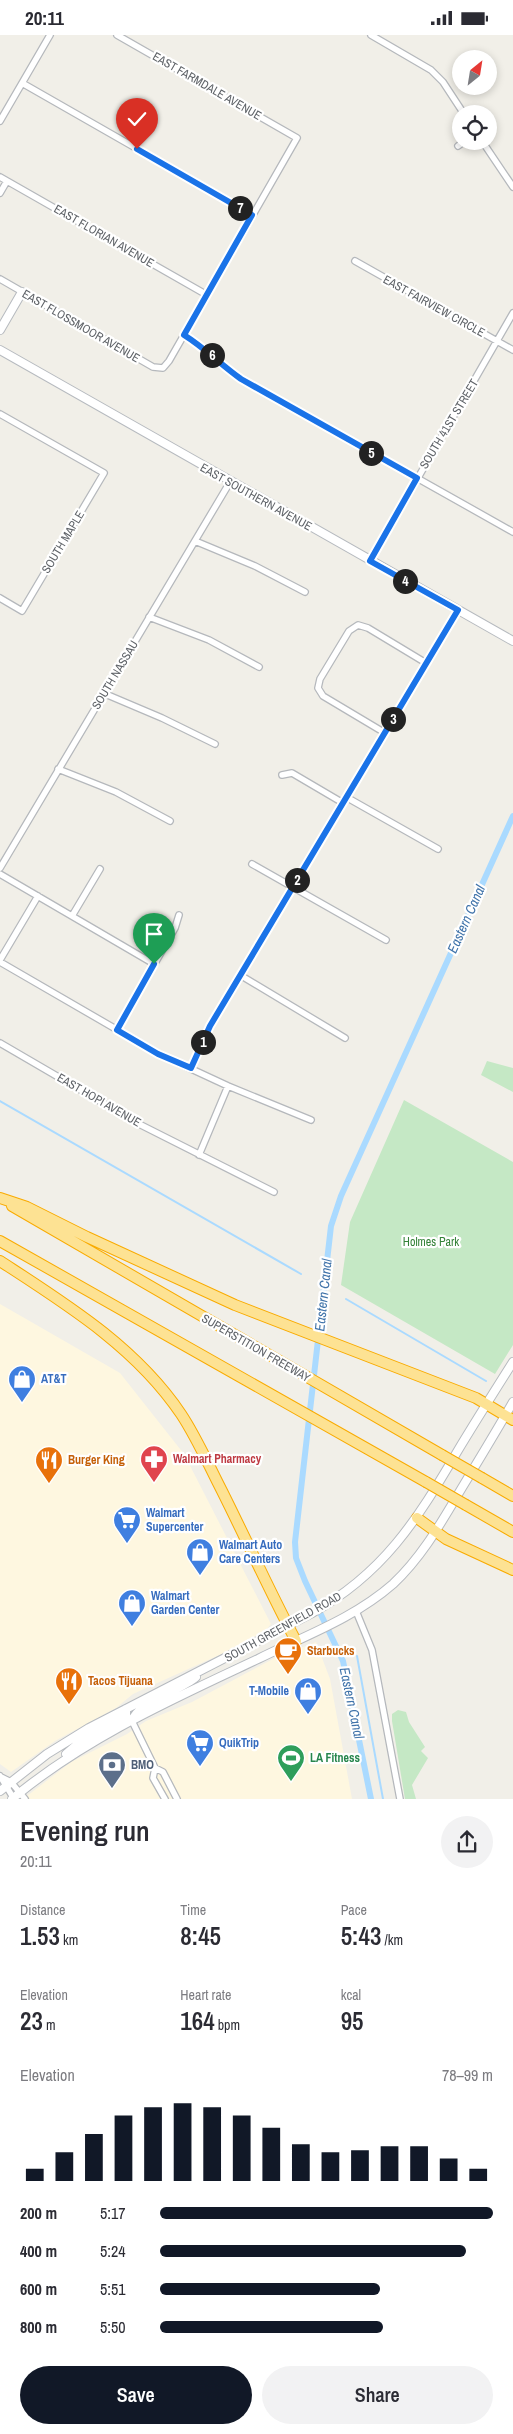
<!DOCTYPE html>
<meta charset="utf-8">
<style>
body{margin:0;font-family:"Archivo Narrow",sans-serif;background:#f2f2f3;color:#2b2b33;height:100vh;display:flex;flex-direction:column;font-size:19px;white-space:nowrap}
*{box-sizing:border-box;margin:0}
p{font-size:16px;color:#7c7c81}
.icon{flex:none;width:28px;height:28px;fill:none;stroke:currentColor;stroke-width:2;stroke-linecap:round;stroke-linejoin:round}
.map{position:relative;height:1764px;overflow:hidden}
.details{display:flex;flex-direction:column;background:#fff;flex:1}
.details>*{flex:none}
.needle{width:32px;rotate:30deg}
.fabs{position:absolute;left:452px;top:15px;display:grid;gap:10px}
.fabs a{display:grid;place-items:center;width:45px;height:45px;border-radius:50%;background:#fff;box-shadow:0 2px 8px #0003;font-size:25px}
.pin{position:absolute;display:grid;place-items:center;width:42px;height:42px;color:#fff;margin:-51px -21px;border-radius:50% 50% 50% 0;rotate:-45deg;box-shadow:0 0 5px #0007}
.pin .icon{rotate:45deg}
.km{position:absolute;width:25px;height:25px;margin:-12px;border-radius:50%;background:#222;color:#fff;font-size:14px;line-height:25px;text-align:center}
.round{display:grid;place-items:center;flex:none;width:52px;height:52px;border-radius:26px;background:#f2f2f3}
.headline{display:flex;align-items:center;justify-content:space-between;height:85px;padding:0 20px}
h1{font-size:28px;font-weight:600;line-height:38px}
.metrics{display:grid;grid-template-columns:repeat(3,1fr);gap:8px;height:85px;padding:5px 20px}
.metrics div{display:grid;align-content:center}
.metrics b{font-size:25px;font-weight:600}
.metrics small{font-size:14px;font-weight:400}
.metrics p{font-size:14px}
.chart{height:140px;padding:10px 20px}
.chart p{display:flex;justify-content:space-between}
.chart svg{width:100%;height:90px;margin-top:5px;stroke:#111827;stroke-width:6}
.cta{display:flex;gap:10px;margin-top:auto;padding:10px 20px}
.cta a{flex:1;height:58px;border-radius:30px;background:#111827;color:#fff;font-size:20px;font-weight:600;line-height:58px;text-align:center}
.cta a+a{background:#f2f2f3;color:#2b2b33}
ul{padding:0 20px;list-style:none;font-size:16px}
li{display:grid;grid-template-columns:80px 60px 1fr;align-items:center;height:38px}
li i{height:12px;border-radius:6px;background:#111827}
.status{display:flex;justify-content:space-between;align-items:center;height:35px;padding:0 25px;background:#fff;direction:ltr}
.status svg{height:14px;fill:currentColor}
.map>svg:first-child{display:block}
</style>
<div class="status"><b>20:11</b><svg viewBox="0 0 49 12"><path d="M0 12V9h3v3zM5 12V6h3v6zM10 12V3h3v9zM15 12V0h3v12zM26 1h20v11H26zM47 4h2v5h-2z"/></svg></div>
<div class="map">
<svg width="513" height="1764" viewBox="0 0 513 1764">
<rect width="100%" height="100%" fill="#f1efe8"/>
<path fill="#fef7e0" d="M0,1269l120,69 64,81 87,170 -5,6 -29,17 -104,47 -17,14 -61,33 -44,31 -11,-8z
M316,1607l14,37 22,120h-329l48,-37 56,-28 19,-13 46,-19 98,-52 17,-4z"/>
<path fill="#c5e8c5" d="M487,1026l26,7v24l-32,-17z
M404,1065l109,62v183l-18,29 -154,-89 9,-63z
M398,1675l8,2 3,10 16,25 -4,4 7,7 -16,27 4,14h-11l-13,-78v-7z"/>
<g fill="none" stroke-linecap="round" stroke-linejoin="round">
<path stroke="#aadaff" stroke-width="2" d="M0,1066l301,173
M346,1264l140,82
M357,1621l26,143"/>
<path stroke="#aadaff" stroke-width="6" d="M371,1764l-28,-138 -38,-80 -9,-23 -1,-16 36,-316 10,-30 172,-380"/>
<g stroke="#b5b8bc" stroke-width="8">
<path id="street" d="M371,0l60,35 12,12 21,32
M22,48l231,132
M0,86l50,-86
M482,106l31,46
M458,111l7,-5
M0,142l207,118
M0,158l7,-12
M355,226l158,89
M0,244l153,88 10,1 6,-7 128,-223 -180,-103
M184,300c21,13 37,30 57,44l272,153
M0,379l104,59 -82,138 -22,-13
M195,506l60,25 50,26
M370,526l143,-248
M149,582l60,23 50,27
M103,658l59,25 53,26
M385,698l-62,-37 -5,-8 2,-9 29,-48 9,-6 10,3 58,35
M58,734l58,23 54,29
M282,740l10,-2 51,30
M346,762l92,52
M252,829l134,76
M0,833l230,-386
M0,839l154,90
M72,881l28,-47
M0,925l38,-64
M0,927l159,92 69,32 83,34
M240,940l105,63
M117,995l58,-102 4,-13
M0,1008l139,81 135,68
M191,1033l19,-42 248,-416
M199,1120l29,-69
M356,1576l16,39 28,149
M132,1686l23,47 -2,10 12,21
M155,1733l8,4 14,27
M0,1741l14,23
M1,1742l10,5 14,17"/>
</g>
<g stroke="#b6babf" stroke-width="10">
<path id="secondary" d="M0,295l22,-38
M0,315l513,291
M132,1686c4,-17 49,-31 64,-44
M66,1719l14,-12 42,-23 4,-4v-6
M0,1756l47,-37 42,-26 223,-115c71,-39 105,-93 145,-161 18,-30 37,-60 56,-90
M12,1764c73,-61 161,-100 246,-140 46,-23 95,-40 135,-75 30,-28 49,-63 70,-98 17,-28 34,-56 50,-84"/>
</g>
<g stroke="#f9ab00" stroke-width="12">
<path id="highway" d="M0,1163l27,9 60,30 148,68 241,93 37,22
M12,1171l430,249
M0,1206l426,241
M0,1226c66,43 136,86 181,153 16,24 28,52 41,77 25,50 48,101 74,150
M482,1443l31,18
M466,1470l47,27
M417,1483l29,21 67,31"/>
</g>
<use href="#street" stroke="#fff" stroke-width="5.5"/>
<use href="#secondary" stroke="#fff" stroke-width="8"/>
<use href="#highway" stroke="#fde293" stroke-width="10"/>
<g stroke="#f9ab00" stroke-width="12" stroke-linecap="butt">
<path id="highway-bridge" d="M442,1420l40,23
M426,1447l40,23"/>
</g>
<use href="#highway-bridge" stroke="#fde293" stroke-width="10"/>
</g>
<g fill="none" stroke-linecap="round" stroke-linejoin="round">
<g stroke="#fff" stroke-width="10">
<path id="route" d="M137,114l115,66 -68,120c21,13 37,30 57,44l176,99 -47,83 88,49 -248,416 -19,42 -33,-14 -41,-24 37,-66"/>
</g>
<use href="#route" stroke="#1a73e8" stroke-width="6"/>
</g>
<defs>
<g id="shop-pin" transform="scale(1.4375)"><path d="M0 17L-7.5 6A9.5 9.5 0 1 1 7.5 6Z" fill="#3f7fe0" stroke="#fff"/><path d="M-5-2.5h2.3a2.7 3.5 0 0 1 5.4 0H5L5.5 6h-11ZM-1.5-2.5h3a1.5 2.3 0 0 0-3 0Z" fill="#fff"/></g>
<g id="pharmacy-pin" transform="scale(1.4375)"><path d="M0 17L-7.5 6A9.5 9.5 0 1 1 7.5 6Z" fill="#e0444e" stroke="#fff"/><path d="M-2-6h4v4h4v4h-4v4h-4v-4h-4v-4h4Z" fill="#fff"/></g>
<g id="restaurant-pin" transform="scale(1.4375)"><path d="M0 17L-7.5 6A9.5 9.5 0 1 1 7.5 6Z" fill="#e8710a" stroke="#fff"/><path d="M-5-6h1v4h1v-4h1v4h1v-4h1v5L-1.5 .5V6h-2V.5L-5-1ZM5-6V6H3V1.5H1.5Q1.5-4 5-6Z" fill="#fff"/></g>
<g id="supermarket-pin" transform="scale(1.4375)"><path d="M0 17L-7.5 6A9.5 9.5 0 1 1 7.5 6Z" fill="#3f7fe0" stroke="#fff"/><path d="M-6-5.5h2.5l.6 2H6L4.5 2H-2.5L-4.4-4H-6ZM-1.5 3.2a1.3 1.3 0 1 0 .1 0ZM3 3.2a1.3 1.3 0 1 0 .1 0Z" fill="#fff"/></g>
<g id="cafe-pin" transform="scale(1.4375)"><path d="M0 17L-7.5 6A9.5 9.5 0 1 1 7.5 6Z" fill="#e8710a" stroke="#fff"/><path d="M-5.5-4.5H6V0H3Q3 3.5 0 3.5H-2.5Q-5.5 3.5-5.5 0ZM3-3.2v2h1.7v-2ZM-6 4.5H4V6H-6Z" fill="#fff"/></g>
<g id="stadium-pin" transform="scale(1.4375)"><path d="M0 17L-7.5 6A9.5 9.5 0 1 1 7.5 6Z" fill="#2e9e5b" stroke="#fff"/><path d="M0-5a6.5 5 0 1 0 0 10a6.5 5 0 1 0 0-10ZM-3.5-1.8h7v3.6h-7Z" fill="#fff"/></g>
<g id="bank-pin" transform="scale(1.4375)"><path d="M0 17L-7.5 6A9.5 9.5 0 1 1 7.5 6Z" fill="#5c6f8a" stroke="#fff"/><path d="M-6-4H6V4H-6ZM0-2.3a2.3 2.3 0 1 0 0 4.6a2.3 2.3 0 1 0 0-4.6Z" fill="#fff"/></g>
</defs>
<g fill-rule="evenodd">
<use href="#shop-pin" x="22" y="1344"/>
<use href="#pharmacy-pin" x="154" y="1424"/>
<use href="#restaurant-pin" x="49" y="1425"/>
<use href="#supermarket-pin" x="127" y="1485"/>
<use href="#shop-pin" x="200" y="1517"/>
<use href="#shop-pin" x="132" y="1568"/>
<use href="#cafe-pin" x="288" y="1616"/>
<use href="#restaurant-pin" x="69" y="1646"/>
<use href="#shop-pin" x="308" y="1656"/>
<use href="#supermarket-pin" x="200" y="1708"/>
<use href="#stadium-pin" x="291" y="1723"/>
<use href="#bank-pin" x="112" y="1730"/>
</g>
<g text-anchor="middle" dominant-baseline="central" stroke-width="4.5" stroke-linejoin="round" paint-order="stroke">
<g font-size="12" fill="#5f6368" stroke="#fff">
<text transform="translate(207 51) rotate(30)">EAST FARMDALE AVENUE</text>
<text transform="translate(104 201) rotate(30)">EAST FLORIAN AVENUE</text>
<text transform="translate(434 271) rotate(29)">EAST FAIRVIEW CIRCLE</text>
<text transform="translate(81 291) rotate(30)">EAST FLOSSMOOR AVENUE</text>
<text transform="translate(449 389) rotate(-59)">SOUTH 41ST STREET</text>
<text transform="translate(256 462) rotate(29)">EAST SOUTHERN AVENUE</text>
<text transform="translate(63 507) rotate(-59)">SOUTH MAPLE</text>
<text transform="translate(115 640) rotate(-59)">SOUTH NASSAU</text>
<text transform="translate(99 1065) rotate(30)">EAST HOPI AVENUE</text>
<text transform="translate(256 1313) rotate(30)">SUPERSTITION FREEWAY</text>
<text transform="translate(283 1592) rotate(-29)">SOUTH GREENFIELD ROAD</text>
</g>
<g font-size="12" fill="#348238" stroke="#fff">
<text x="431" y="1207">Holmes Park</text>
</g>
<g font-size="12" font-weight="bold" fill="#366cbe" stroke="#fff" text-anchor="start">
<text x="41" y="1344">AT&amp;T</text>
<text x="146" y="1478">Walmart<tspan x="146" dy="14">Supercenter</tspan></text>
<text x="219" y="1510">Walmart Auto<tspan x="219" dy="14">Care Centers</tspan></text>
<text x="151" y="1561">Walmart<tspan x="151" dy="14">Garden Center</tspan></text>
<text x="289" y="1656" text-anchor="end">T-Mobile</text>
<text x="219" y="1708">QuikTrip</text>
</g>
<g font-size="12" font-weight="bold" fill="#be3a42" stroke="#fff" text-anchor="start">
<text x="173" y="1424">Walmart Pharmacy</text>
</g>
<g font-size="12" font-weight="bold" fill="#c56008" stroke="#fff" text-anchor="start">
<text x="68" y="1425">Burger King</text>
<text x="307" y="1616">Starbucks</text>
<text x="88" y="1646">Tacos Tijuana</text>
</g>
<g font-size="12" font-weight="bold" fill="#27864d" stroke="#fff" text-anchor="start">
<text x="310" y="1723">LA Fitness</text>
</g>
<g font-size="12" font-weight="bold" fill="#4e5e75" stroke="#fff" text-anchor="start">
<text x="131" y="1730">BMO</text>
</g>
<g font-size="14" font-style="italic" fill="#4174aa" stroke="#fff">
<text transform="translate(466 884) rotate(-66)">Eastern Canal</text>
<text transform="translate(323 1260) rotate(-84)">Eastern Canal</text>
<text transform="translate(352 1668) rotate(78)">Eastern Canal</text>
</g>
</g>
</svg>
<div class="fabs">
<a><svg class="needle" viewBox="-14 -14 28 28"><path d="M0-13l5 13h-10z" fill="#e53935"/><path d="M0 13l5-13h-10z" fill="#7c7c81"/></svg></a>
<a><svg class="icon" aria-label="locate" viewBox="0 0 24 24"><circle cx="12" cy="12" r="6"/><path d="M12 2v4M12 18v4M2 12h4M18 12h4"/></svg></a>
</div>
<div class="pin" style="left:154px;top:929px;background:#1e9e55"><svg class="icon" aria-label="arrive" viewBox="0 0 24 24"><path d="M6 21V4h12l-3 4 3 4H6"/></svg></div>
<div class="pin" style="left:137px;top:114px;background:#d93025"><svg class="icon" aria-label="check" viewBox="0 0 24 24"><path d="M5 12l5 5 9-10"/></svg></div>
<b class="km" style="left:203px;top:1007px">1</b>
<b class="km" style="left:297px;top:845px">2</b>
<b class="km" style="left:393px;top:684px">3</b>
<b class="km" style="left:405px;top:546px">4</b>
<b class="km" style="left:371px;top:418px">5</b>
<b class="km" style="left:212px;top:320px">6</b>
<b class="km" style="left:240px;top:173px">7</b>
</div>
<section class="details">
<div class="headline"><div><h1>Evening run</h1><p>20:11</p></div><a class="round"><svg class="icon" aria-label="share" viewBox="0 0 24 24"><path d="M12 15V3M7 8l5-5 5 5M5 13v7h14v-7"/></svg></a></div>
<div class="metrics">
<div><p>Distance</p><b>1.53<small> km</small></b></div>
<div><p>Time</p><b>8:45</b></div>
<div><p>Pace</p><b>5:43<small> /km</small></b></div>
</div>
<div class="metrics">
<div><p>Elevation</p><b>23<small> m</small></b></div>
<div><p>Heart rate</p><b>164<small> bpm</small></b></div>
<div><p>kcal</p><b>95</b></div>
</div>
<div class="chart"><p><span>Elevation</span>78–99 m</p>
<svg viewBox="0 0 160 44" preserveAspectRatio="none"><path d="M5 44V38M15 44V30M25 44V21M35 44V12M45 44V8M55 44V6M65 44V8M75 44V12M85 44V18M95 44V26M105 44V30M115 44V29M125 44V27M135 44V27M145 44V33M155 44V38"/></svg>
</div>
<ul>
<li><b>200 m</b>5:17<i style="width:100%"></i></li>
<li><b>400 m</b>5:24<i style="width:92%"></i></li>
<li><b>600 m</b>5:51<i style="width:66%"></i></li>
<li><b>800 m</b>5:50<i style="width:67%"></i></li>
</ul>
<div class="cta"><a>Save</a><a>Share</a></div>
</section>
